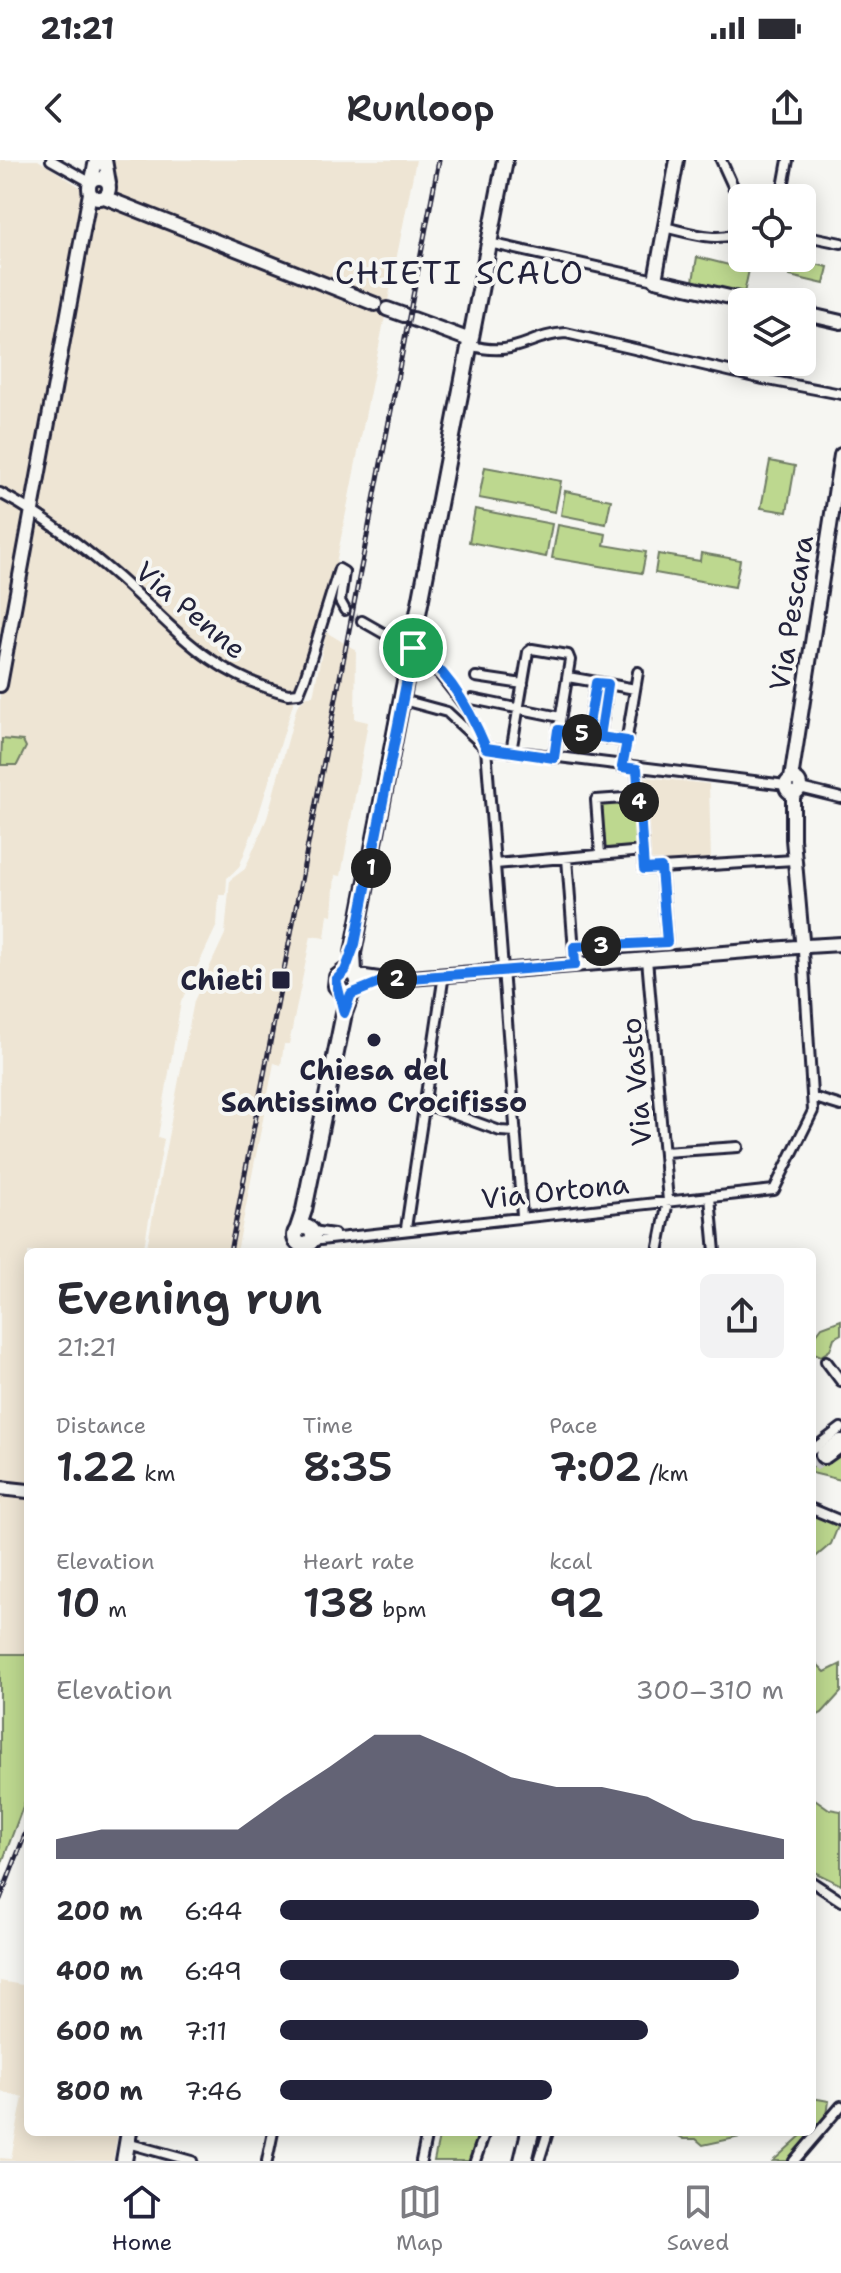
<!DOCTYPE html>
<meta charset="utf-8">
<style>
body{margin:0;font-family:"Shantell Sans",sans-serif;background:#f2f2f3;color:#2b2b33;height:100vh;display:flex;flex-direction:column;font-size:30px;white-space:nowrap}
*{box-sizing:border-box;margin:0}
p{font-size:26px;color:#7c7c81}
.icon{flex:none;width:44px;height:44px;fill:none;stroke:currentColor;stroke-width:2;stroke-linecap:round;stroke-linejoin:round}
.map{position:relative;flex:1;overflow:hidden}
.sheet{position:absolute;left:24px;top:1088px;width:792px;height:888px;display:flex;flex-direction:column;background:#fff;border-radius:12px;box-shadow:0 4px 20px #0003}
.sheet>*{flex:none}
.fabs{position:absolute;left:728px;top:24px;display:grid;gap:16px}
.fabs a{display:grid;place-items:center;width:88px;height:88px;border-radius:12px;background:#fff;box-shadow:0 4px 20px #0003;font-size:40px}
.pin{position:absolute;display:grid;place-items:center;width:68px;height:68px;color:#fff;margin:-34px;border:4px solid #fff;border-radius:50%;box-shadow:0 2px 8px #0007}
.km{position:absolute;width:40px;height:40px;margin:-20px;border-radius:50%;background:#222;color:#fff;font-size:22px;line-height:40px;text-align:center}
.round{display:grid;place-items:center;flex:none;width:84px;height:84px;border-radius:12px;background:#f2f2f3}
.head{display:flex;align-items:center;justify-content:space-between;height:136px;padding:0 32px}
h1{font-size:44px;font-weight:600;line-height:60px}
.metrics{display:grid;grid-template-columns:repeat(3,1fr);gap:12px;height:136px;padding:8px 32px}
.metrics div{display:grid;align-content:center}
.metrics b{font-size:40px;font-weight:600}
.metrics small{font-size:22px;font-weight:400}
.metrics p{font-size:22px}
.chart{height:224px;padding:16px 32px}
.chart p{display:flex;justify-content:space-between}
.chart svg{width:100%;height:144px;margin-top:8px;fill:#22223b;opacity:.7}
ul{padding:0 32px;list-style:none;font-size:26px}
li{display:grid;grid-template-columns:128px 96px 1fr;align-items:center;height:60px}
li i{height:20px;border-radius:10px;background:#22223b}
.status{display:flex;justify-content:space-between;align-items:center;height:56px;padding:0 40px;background:#fff;direction:ltr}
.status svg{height:22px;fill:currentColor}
header{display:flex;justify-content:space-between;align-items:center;height:104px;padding:0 32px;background:#fff;font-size:36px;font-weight:600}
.menu{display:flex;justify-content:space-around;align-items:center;height:112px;border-top:2px solid #e1e1e2;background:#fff;font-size:22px;color:#7c7c81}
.menu a{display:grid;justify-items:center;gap:4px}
.menu .active{color:#22223b}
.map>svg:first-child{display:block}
</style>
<div class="status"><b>21:21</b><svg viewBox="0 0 49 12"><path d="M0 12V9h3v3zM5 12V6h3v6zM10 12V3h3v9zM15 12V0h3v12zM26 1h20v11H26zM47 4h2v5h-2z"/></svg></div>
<header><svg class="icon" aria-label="back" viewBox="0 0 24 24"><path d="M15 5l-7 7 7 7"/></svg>Runloop<svg class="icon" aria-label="share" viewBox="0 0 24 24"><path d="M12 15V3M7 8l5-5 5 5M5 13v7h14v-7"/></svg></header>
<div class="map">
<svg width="841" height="2001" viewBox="0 0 841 2001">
<rect width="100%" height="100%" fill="#f6f6f2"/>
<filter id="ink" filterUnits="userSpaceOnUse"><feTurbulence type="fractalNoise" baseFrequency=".0125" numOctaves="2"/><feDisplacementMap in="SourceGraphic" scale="16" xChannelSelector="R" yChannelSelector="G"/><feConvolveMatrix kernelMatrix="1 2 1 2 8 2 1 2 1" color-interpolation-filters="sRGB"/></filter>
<g filter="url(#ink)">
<path fill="#eee5d4" d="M0,0h38l58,37 8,-37h312l-81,408 -79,255 -17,44 -12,11 -1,17h-7l-2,30 -36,77 -23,135 6,2 -21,113h-115v541l-28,75z
M326,472l30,18 -1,69 13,3 -27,154 -6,-1 -3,40 -4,-1 -3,24 -14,-2 -22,108h-5l-3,21 -7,-2 -37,189h-91l48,-251 31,-67 5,-54 15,-11 22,-51 30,-112 10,-10h6z
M645,617l64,7 2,76 -61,3z
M0,1821l28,5v146h90l-5,29h-113v-3l11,1 12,-62 -21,-5 -2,7z"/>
<path fill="#bdd88f" stroke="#707d65" stroke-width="2" d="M697,97l52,13 -5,23 -51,-12z
M794,99l34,8 -4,17 -34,-8z
M770,301l25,5 -8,46 -26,-4z
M485,307l76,14 -6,31 -76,-14z
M565,331l46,9 -5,24 -45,-9z
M475,349l77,15 -6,33 -77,-15z
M558,365l48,9 -2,11 42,7 -4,21 -90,-15z
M701,393l39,7 -5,27 -80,-14 3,-19 42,7z
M2,579l21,2 3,6 -9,18h-16z
M635,643l2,44 -35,1 -2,-44z
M841,1160v14l-7,4 -4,12 -9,6 -7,-3 -2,-13 10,-13z
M841,1289v31l-29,-7v-6z
M812,1352l27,12 -8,20 -19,16z
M0,1494h28v139l-28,75z
M812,1499l13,13 16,-8v28l-19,21 -10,5v-23l5,-14z
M812,1637l17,12 12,2v74l-29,-14z
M812,1938l17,3 -2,14 -38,46h-16l32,-29h7l4,-16 -4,-1z
M440,1972h39l-9,29h-36z
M672,1972h91l-60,13 -7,-6h-12z"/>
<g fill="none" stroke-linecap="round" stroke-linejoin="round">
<path stroke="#6890ac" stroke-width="2" d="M0,1721l2,1"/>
<path stroke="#cccccd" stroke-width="8" stroke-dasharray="8 4" stroke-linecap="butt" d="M345,450l17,11"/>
<path stroke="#cccccd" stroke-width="16" stroke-dasharray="16 8" stroke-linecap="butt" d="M812,1304l12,-9"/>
<g stroke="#22223b" stroke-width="14">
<path id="street" d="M51,0l39,22
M721,0l21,46
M781,38l7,-38
M664,67c23,5 58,18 78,3
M802,75l39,8
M489,83l166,37
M469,185c48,14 58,-10 97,-12l197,46 78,15
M0,333c44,23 82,53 119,85 58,52 90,96 169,116l11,-1 6,-15 34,-109
M339,409l5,3 -4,29 5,9
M362,461l65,37 40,51 19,39 36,468
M476,517l47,7
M568,517l40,7 -8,53 27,4
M608,524l27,5
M472,539l88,18
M403,540l44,12 39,36 300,37
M558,570l34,5
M587,575l9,-52
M511,592l17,-100 4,-3 36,6 2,5 -16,98
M622,607l16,-95
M637,609l7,100 150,-9
M800,628l41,10
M600,694l-4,-54 43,-3
M567,698l8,107
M495,704l148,-13
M574,787l93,-5 -6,-74
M647,799l21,242 -10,51
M812,937l29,9
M423,943l77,28 16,1
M664,992l74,-5
M710,1037l5,55
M406,1068l38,-254
M312,1071l22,3
M311,1081l463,-51 39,-79 -10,-160
M826,1201l15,20
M812,1290l29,-22
M812,1349l29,12
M812,1722l29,19
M127,1983l65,18
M267,2001l6,-29
M421,2001l6,-29
M475,2001l10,-29
M539,2001l9,-29
M794,2001l47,-55"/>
</g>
<g stroke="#22223b" stroke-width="18">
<path id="secondary" d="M105,0l4,23
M677,0l-22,120 97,22
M89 28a10 10 0 1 1 20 0a10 10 0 1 1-20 0Z
M92,20l4,-20
M104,37l271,107
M387,149l17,6
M802,153l39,9
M413,159l57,21
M0,525l90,-492
M786 626a7 7 0 1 1 14 0a7 7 0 1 1-14 0Z
M791,619l50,-324
M793,633v46l9,101
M807,786l34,-2
M358,816l28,4 411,-33
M0,1328l28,3"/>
</g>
<g stroke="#22223b" stroke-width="20">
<path id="primary" d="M354,812l-1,-19 152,-793
M295 1076a9 9 0 1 1 18 0a9 9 0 1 1-18 0Z
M297,1071l7,-21 40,-197 7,-19 8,-9 -3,-11 -11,-3 -8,6 -1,9 7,7 8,1
M124,2001l5,-29"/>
</g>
<g stroke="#22223b" stroke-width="22">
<path id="highway" d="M824,1295l17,-12
M523,2001l7,-29"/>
</g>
<use href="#street" stroke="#f6f6f2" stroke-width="8"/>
<use href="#secondary" stroke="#f6f6f2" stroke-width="12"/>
<use href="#primary" stroke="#f6f6f2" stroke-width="14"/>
<use href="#highway" stroke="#f6f6f2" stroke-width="16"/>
<g stroke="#22223b" stroke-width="5">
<path id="rail" d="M230,1092l209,-1092
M0,1739l28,-72"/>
</g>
<use href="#rail" stroke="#f6f6f2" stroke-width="2" stroke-dasharray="6" stroke-linecap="butt"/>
</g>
</g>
<g fill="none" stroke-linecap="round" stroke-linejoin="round" filter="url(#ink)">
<g stroke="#fff" stroke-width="16">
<path id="route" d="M413,488c34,20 58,64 73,100l68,10 4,-28 29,5 9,-52 12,1 -8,53 27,4 -5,26 15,2 7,100 17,-1 6,74 -93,5 1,18 -189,15 -35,14 -7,19 -8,-33 9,-9 10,-27z"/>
</g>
<use href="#route" stroke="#1a73e8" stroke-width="10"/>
</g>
<g fill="#22223b" stroke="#f6f6f2" stroke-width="3">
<rect x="271" y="810" width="20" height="20" rx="4"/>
<circle cx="374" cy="880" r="8"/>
</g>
<g text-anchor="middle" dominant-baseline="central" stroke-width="8" stroke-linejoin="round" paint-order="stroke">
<g font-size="28" fill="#22223b" stroke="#f6f6f2">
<text transform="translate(191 450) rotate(40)">Via Penne</text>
<text transform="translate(791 453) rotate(-81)">Via Pescara</text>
<text transform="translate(636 922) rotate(-95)">Via Vasto</text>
<text transform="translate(555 1031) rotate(-6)">Via Ortona</text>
</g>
<g font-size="28" font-weight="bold" fill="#22223b" stroke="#f6f6f2" text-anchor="end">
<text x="263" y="820">Chieti</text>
<text x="374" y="910" text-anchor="middle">Chiesa del<tspan x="374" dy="32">Santissimo Crocifisso</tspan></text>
</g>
<g font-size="32" letter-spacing="2" fill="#22223b" stroke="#f6f6f2">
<text x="460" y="112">CHIETI SCALO</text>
</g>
</g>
</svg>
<div class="fabs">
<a><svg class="icon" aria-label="locate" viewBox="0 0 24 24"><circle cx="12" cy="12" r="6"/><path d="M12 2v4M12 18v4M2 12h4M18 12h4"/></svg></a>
<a><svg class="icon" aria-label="layers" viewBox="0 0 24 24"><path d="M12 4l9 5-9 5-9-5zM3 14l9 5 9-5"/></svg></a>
</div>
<div class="pin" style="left:413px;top:488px;background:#1e9e55"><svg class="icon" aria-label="arrive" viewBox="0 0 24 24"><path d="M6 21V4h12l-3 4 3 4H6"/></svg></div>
<b class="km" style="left:371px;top:708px">1</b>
<b class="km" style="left:397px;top:819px">2</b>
<b class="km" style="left:601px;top:786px">3</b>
<b class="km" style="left:639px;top:642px">4</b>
<b class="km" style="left:582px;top:574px">5</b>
<section class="sheet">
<div class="head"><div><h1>Evening run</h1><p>21:21</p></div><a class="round"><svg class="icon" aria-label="share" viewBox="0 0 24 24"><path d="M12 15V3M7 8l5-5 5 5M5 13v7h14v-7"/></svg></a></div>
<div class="metrics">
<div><p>Distance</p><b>1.22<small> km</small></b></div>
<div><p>Time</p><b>8:35</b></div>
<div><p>Pace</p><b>7:02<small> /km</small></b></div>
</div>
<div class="metrics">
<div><p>Elevation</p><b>10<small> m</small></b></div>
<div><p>Heart rate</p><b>138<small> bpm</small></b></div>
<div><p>kcal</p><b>92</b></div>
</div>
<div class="chart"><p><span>Elevation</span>300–310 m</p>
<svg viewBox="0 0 160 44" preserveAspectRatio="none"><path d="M0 44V38L10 35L20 35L30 35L40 35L50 25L60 16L70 6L80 6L90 12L100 19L110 22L120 22L130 25L140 32L150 35L160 38V44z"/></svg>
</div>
<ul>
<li><b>200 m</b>6:44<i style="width:95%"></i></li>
<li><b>400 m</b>6:49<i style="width:91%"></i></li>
<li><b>600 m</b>7:11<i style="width:73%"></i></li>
<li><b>800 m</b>7:46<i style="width:54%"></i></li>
</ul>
</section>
</div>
<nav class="menu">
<a class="active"><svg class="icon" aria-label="home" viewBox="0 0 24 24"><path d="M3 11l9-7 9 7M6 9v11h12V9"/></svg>Home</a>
<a><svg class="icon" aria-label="map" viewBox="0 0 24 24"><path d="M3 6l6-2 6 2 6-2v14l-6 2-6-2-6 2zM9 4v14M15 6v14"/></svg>Map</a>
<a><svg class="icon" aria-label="saved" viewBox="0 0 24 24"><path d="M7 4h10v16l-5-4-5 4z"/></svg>Saved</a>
</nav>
